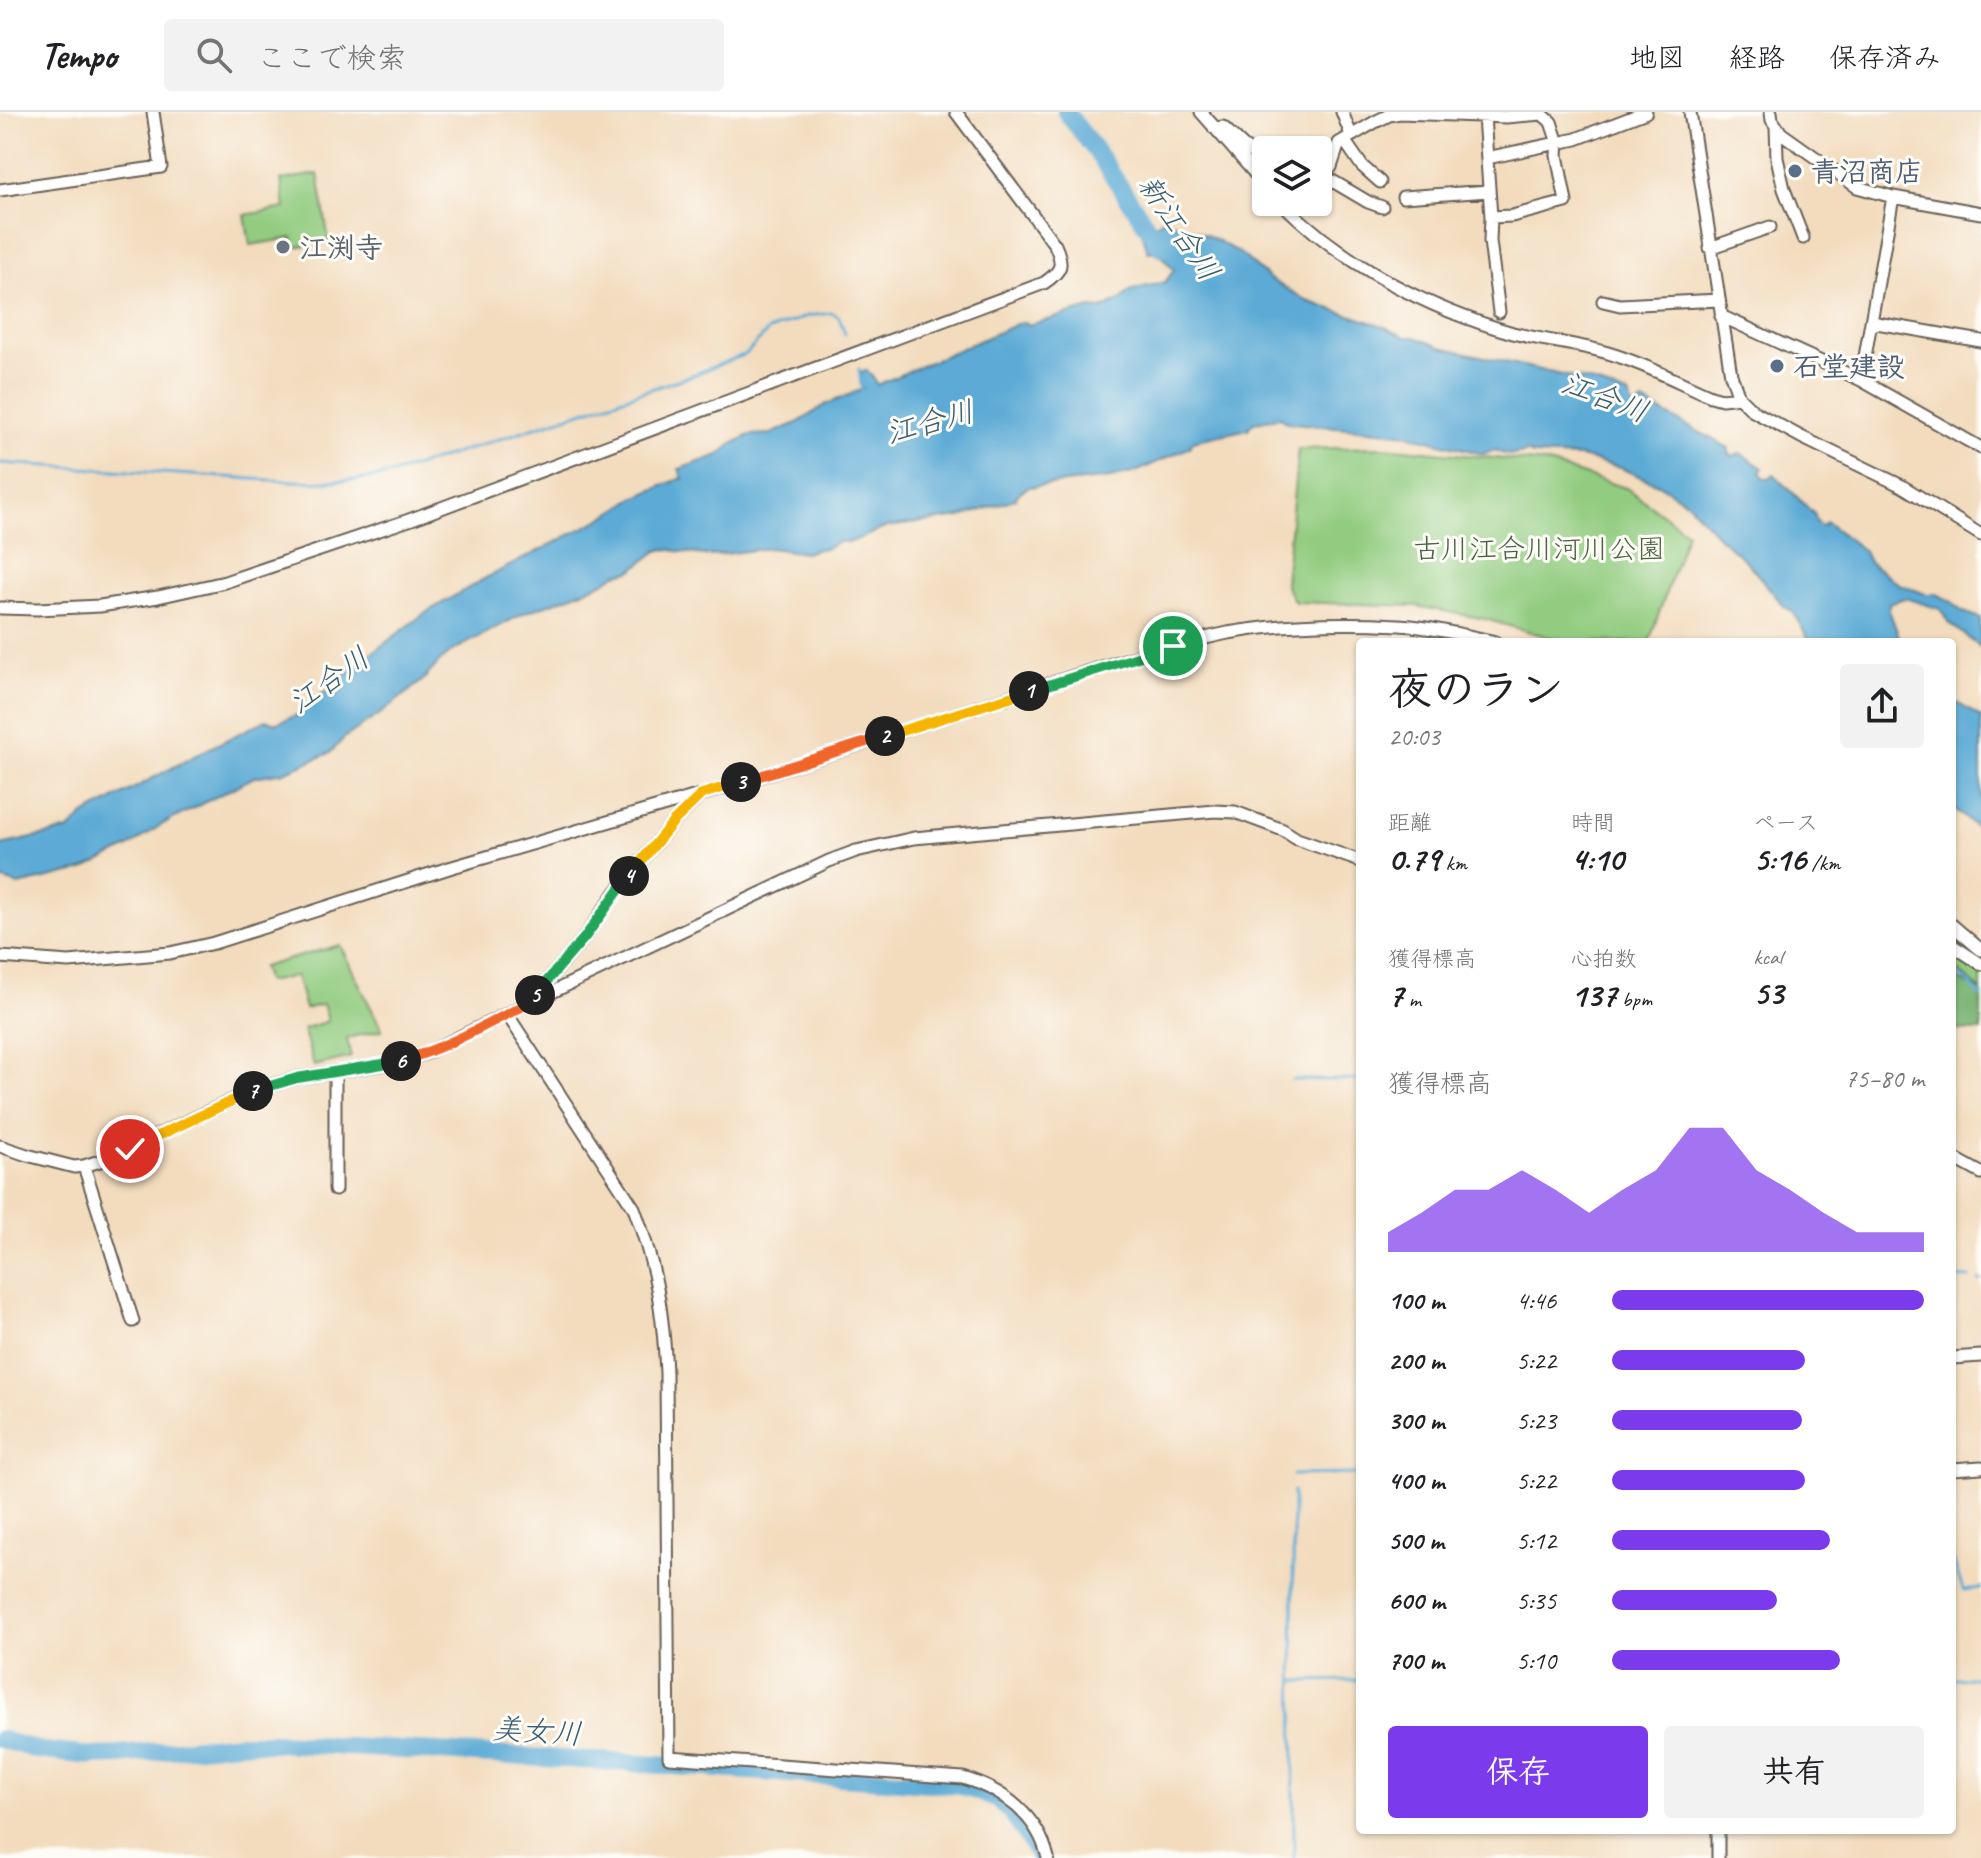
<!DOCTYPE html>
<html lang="ja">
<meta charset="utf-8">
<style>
body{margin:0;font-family:Caveat,"Klee One",sans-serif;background:#f2f2f2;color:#202124;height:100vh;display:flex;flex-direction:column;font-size:30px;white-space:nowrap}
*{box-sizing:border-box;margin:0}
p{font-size:26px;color:#757577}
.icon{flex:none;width:44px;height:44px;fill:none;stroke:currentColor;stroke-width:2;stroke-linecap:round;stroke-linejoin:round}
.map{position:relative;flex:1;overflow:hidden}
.sheet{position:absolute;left:1356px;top:526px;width:600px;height:1196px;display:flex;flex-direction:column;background:#fff;border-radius:8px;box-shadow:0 2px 6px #0004}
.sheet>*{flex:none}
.fabs{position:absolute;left:1252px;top:24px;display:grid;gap:16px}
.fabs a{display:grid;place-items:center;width:80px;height:80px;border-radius:8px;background:#fff;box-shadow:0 2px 6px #0004;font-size:40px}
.pin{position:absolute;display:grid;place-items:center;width:68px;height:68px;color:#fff;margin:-34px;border:4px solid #fff;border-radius:50%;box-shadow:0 2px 8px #0007}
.km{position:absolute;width:40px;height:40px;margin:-20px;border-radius:50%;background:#222;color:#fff;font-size:22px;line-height:40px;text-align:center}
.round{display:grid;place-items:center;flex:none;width:84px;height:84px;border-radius:8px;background:#f2f2f2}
.head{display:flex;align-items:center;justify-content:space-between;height:136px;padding:0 32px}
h1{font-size:44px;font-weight:800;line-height:60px}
.figures{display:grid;grid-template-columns:repeat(3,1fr);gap:12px;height:136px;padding:8px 32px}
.figures div{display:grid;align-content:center}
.figures b{font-size:34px;font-weight:800}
.figures small{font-size:22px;font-weight:400}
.figures p{font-size:22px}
.chart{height:224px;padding:16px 32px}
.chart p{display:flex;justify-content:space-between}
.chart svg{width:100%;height:144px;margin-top:8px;fill:#7c3aed;opacity:.7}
.cta{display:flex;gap:16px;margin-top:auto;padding:16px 32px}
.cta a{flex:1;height:92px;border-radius:8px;background:#7c3aed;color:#fff;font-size:32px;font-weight:800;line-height:92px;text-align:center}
.cta a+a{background:#f2f2f2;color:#202124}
ul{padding:0 32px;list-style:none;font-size:26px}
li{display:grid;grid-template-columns:128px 96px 1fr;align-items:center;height:60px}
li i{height:20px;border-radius:10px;background:#7c3aed}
header{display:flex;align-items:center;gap:48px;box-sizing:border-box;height:112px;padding:0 40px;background:#fff;border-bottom:2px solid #e0e0e0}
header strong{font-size:38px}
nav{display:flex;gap:44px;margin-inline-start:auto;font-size:28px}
.search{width:560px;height:72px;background:#f2f2f2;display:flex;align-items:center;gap:20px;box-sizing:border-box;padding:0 28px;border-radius:8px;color:#757577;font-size:30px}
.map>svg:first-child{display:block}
</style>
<header>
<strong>Tempo</strong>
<div class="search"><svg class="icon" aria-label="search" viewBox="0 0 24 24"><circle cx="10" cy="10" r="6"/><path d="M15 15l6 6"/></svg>ここで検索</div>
<nav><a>地図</a><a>経路</a><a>保存済み</a></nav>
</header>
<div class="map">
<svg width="1981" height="1746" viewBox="0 0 1981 1746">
<rect width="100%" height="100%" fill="#fdfcf7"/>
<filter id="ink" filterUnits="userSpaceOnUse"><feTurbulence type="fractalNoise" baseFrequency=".0125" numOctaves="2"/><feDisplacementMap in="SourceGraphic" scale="16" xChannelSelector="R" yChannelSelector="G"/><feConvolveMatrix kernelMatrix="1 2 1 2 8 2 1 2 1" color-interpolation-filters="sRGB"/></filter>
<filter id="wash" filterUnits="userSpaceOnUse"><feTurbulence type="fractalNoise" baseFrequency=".006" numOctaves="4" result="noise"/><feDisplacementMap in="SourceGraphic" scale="32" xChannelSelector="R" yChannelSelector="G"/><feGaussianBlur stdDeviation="1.8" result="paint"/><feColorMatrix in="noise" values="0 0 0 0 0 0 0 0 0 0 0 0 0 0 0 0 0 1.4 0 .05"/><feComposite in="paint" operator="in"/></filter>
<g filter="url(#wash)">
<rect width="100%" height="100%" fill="#f3dcbe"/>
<path fill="#92cc80" stroke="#57744e" stroke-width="2" d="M318,62l11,68 -34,5 -2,-9 -43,7 -5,-30 40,-7 -4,-28z
M1383,335l162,16 81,25 61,44 -38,110h-83l-81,-23 -68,-13 -122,-4 -10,-18 13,-135z
M340,833l42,85 -35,8 4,19 -37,9 -11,-37 25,-8 -5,-17 -18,5 -9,-33 -29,6 -5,-15z
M1952,840l29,19v19l-29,-24z"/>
<path fill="#75b06e" stroke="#486645" stroke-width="2" d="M1952,865l29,13v41l-28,-1z"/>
<path fill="#5baad5" stroke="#3c6378" stroke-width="2" d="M1163,107l44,16 34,19 29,25 37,22 76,25 22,11h10l26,10 147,34 42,15 1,8 5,3 7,-5 86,46v5l4,3 7,-3 23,15 -3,4 5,7h4l5,-5 41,41c0,6 2,9 8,11l3,-4 37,28 6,12 30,22 27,10h11l15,8 9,9 19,7 1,30 -32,-25 -9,-14 -35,-11 -16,5v7l12,32h-91l-17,-30 -9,-6 -36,-43 -30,-27 -30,-33 -30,-19 -38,-16 -39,-11 -49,-2 -4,-3c-11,3 -22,5 -32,-2l-13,4 -82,-21 -108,-10 -9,-2 -4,-4 -28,6 -4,6 -51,11 -5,2 -2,5 -54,25 -26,6 -81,9 -9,5 -5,7 -54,18 -74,10 -36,15h-13l-11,6 -10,1 -12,4 -36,-5 -59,8 -46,-7 -7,2 -26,20 -15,3 -14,9 -34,14 -44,16 -70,37 -13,10 -18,20 -43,34 -36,24 -14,15 -46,19 -30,5 -93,48 -32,22 -46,23 -64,15 -19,-6v-34l69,-15 15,-15 114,-61 68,-34 11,3 20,-8 71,-59 57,-43 59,-34 117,-60 33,-21 45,-19h4l-4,-10 40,-14 13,-11 18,-9 21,-1 26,-11 30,-19 36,-15 -3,-8 1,-9 5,-2 6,6 5,9 140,-61 8,-2 3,3 63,-17 11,1 20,-10 9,-9 34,-8 9,-12 -17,-19 -9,1 -6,-19z
M1952,588l29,17v114l-29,-24z"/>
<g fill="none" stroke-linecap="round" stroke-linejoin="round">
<path stroke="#5baad5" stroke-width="3" d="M859,257l3,22
M0,351c70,4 139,9 209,13 61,4 124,11 184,-2l300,-99 53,-21 23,-24 39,-14 24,-3 7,4 6,17
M1952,858l18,14 11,13
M1292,968h68
M1952,1165l17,1
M1979,1168h2
M1293,1363l67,-1
M1293,1379l1,367
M1952,1445l11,33 18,-2
M1952,1566h29
M1296,1569l64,-1"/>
<path stroke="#5baad5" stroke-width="18" d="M1066,0l30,39 65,96
M0,1627l36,11 55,6 29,-1 118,-12h39l322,18 361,24 38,15 13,12 30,46"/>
</g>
</g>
<g filter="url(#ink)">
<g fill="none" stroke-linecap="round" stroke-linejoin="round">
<g stroke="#675f55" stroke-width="15">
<path id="minor" d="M1201,0l65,74
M1342,0l9,23
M1690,0l41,263 8,22 14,14 48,26 101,49 79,49
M1771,0l1,8 9,13 76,54 36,10 88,16
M1484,4l7,101
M1776,14l1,32 7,31 19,49
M1214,16l9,-1 20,19 23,17
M1344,28l18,26 18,16
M1487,46l89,-19 70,-27
M1318,63l6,1 7,-9 8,-24 36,-21 14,-7 11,-2 106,4 36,-3 9,8 7,21 -1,12 9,47 -54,14 -21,1 -1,24 9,71
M1324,64l44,26 14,5
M0,78l161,-23 -8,-55
M1403,85l86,-6
M1893,85l-22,125 110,19
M1281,90c63,63 147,107 232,131 28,7 57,10 84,17 40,10 77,30 114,46l11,3 17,-2
M1710,136l60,-21
M1603,189l17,4 99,-5
M1721,204l140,64 120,68
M1861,268l10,-58
M0,496l38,1 62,-3 58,-9 67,-15 184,-62 635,-237c18,-12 20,-18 11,-38l-99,-133
M1952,813l29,25
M1952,833l29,19
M0,845l69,5 101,-9 44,-10 235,-75 258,-75 408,-130c37,-11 75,-22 113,-30 56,-10 114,-11 171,-8 32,2 65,10 96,17
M531,888l54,-63 31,-45 58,-71 27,-26
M507,902l127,194c22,59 29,102 32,165l3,384 294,21c41,12 75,38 85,80
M335,961v117
M0,1034l27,9 47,12 10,-1 25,-8 143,-67 45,-13 100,-16 30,-9 102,-50 300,-142 27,-10 58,-13 301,-27 20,1 48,18 14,9 63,22
M1952,1045l29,16
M84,1054l49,155
M1952,1246l29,-2
M1952,1357l29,-2
M1718,1718v28"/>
</g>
<use href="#minor" stroke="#fff" stroke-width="11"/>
</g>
</g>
<g fill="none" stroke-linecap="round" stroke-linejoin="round" filter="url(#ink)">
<g stroke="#fff" stroke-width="16">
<path id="split-1" d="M1029,579l144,-45"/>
</g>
<g stroke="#fff" stroke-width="16">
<path id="split-2" d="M885,624l144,-45"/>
</g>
<g stroke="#fff" stroke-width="16">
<path id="split-3" d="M741,670l144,-46"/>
</g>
<g stroke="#fff" stroke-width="16">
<path id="split-4" d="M629,764l45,-55 28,-27 39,-12"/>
</g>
<g stroke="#fff" stroke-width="16">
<path id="split-5" d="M535,883l50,-58 44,-61"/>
</g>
<g stroke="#fff" stroke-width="16">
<path id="split-6" d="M401,949c45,-13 86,-37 128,-58l6,-8"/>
</g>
<g stroke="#fff" stroke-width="16">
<path id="split-7" d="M253,979l44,-13 104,-17"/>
</g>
<g stroke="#fff" stroke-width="16">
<path id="split-8" d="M130,1037l123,-58"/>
</g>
<use href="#split-1" stroke="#22a559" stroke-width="10"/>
<use href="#split-2" stroke="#f5b400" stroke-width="10"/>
<use href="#split-3" stroke="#f0652b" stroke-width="10"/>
<use href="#split-4" stroke="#f5b400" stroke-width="10"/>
<use href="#split-5" stroke="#22a559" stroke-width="10"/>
<use href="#split-6" stroke="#f0652b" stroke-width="10"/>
<use href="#split-7" stroke="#22a559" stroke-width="10"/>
<use href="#split-8" stroke="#f5b400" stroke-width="10"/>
</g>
<g fill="#5c6f8a" stroke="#fdfcf7" stroke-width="3">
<circle cx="1795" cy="59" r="8"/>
<circle cx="1777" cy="254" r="8"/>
</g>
<circle fill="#6b7280" stroke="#fdfcf7" stroke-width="3" cx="283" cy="135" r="8"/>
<g text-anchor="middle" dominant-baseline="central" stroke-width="6" stroke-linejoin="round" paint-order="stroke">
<g font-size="28" font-weight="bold" fill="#4e5e75" stroke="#fdfcf7" text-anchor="start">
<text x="1811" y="59">青沼商店</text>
<text x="1793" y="254">石堂建設</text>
</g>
<g font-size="28" font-weight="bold" fill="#5b616d" stroke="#fdfcf7" text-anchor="start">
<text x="299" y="135">江渕寺</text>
</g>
<g font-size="28" fill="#4b6244" stroke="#fdfcf7">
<text x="1539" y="436">古川江合川河川公園</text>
</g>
<g font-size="30" font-style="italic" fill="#385c6f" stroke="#fdfcf7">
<text transform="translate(1179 116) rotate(56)">新江合川</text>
<text transform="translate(1605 285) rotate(21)">江合川</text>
<text transform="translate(930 310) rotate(-15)">江合川</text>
<text transform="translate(329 568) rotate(-35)">江合川</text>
<text transform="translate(537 1619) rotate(4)">美女川</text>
</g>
</g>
</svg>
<div class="fabs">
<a><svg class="icon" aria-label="layers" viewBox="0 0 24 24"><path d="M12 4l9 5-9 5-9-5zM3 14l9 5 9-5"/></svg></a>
</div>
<div class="pin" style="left:1173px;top:534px;background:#1e9e55"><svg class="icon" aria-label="arrive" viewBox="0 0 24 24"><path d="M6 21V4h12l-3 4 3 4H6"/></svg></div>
<div class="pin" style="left:130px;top:1037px;background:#d93025"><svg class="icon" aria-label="check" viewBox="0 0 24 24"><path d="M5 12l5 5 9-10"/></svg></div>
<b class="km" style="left:1029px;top:579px">1</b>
<b class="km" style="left:885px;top:624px">2</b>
<b class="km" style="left:741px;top:670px">3</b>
<b class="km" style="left:629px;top:764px">4</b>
<b class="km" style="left:535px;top:883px">5</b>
<b class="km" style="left:401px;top:949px">6</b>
<b class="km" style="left:253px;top:979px">7</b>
<section class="sheet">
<div class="head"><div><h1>夜のラン</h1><p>20:03</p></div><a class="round"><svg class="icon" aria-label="share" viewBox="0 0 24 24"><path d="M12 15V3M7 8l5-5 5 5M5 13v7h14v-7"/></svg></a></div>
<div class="figures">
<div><p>距離</p><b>0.79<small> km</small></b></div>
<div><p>時間</p><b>4:10</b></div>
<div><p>ペース</p><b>5:16<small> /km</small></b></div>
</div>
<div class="figures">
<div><p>獲得標高</p><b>7<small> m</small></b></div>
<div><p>心拍数</p><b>137<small> bpm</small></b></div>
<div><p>kcal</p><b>53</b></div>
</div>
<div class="chart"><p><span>獲得標高</span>75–80 m</p>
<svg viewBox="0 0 160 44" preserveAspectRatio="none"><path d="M0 44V38L10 32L20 25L30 25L40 19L50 25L60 32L70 25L80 19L90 6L100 6L110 19L120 25L130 32L140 38L150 38L160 38V44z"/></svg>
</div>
<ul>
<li><b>100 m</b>4:46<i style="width:100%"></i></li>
<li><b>200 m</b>5:22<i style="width:62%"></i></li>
<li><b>300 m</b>5:23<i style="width:61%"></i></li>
<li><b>400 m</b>5:22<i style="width:62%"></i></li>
<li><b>500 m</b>5:12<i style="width:70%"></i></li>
<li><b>600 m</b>5:35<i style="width:53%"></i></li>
<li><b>700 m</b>5:10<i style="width:73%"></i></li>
</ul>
<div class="cta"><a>保存</a><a>共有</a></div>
</section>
</div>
